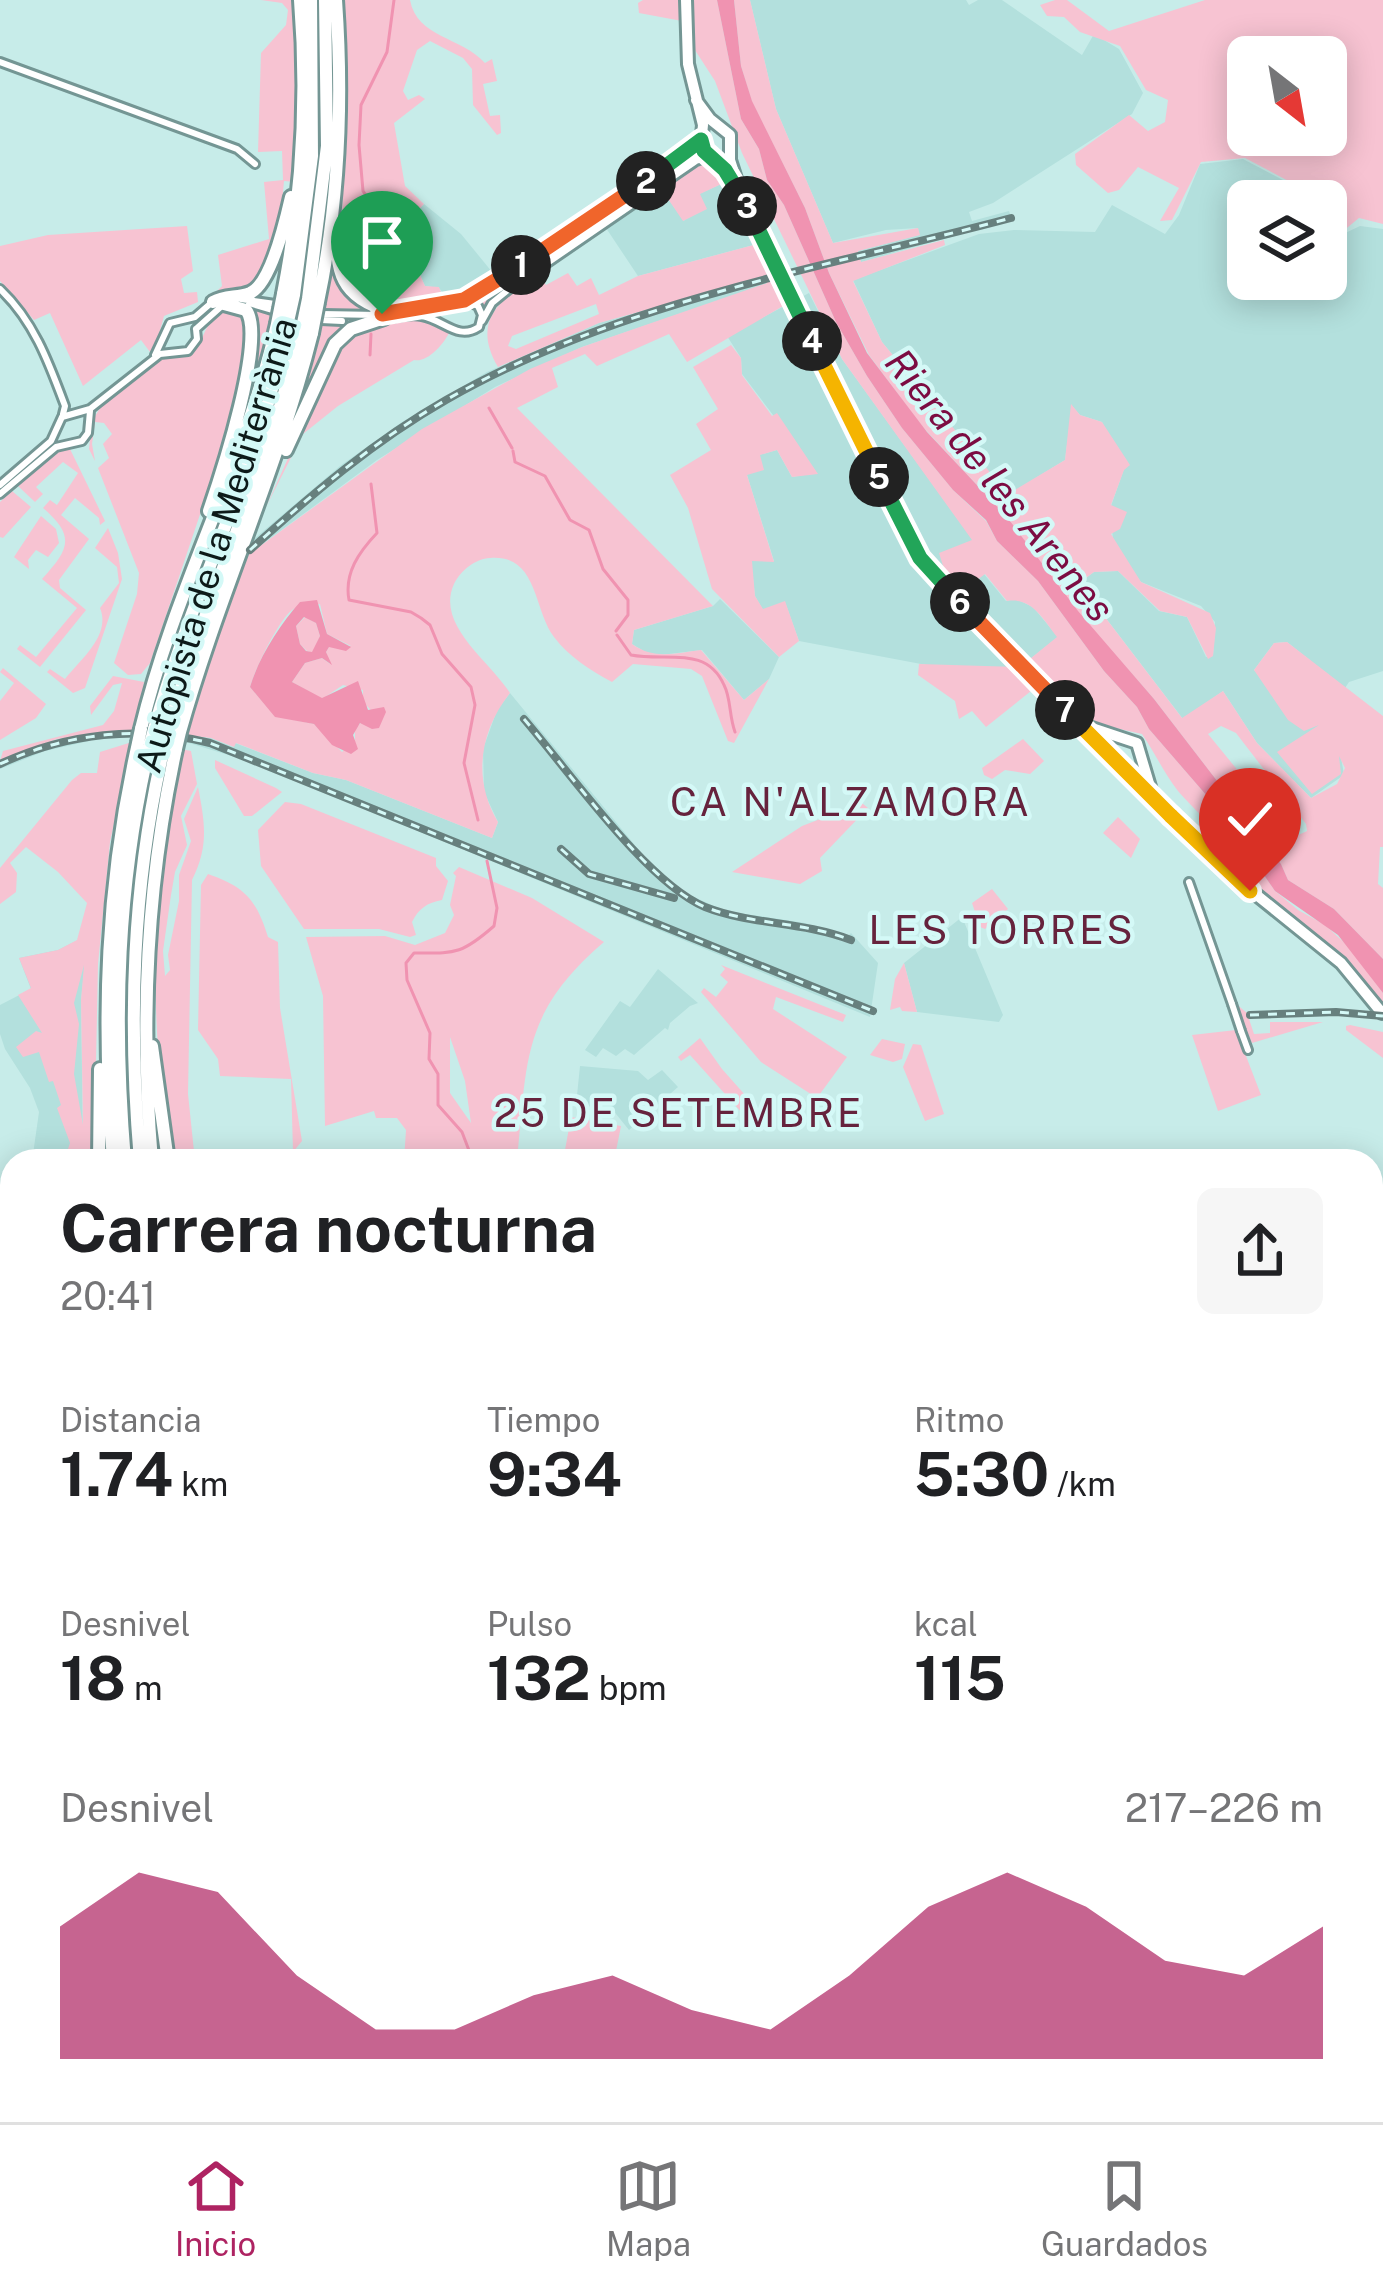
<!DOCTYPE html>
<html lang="es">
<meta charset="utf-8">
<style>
body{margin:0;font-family:"Public Sans",sans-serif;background:#f6f6f6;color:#202124;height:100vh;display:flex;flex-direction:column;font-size:45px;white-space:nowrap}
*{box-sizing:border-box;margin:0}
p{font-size:39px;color:#757577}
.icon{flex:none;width:66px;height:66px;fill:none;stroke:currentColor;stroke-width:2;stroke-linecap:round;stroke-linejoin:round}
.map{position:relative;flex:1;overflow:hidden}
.sheet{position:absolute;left:0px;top:1149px;width:1383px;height:975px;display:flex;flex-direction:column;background:#fff;border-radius:36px 36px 0 0;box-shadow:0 6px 30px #0003}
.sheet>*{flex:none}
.needle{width:78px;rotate:149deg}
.fabs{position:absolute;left:1227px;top:36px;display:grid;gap:24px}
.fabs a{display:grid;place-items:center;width:120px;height:120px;border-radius:18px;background:#fff;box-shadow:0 6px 30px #0003;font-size:60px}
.pin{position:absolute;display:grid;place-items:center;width:102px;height:102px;color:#fff;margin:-123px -51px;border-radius:50% 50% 50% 0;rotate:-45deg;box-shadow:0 0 12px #0007}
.pin .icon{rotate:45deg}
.km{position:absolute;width:60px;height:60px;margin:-30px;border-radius:50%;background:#222;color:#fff;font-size:33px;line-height:60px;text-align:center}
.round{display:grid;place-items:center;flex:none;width:126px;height:126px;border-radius:18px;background:#f6f6f6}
.summary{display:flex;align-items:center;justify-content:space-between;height:204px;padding:0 60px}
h1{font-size:66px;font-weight:700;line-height:90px}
.figures{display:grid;grid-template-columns:repeat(3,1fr);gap:18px;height:204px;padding:12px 60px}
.figures div{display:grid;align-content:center}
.figures b{font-size:60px;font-weight:700}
.figures small{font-size:33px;font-weight:400}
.figures p{font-size:33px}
.chart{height:336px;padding:24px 60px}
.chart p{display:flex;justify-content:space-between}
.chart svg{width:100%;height:216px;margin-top:12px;fill:#ae2362;opacity:.7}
.dock{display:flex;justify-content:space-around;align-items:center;height:168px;border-top:3px solid #e0e0e0;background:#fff;font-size:33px;color:#757577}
.dock a{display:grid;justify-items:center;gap:6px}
.dock .on{color:#ae2362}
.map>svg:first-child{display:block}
</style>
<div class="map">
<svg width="1383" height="2122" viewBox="0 0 1383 2122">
<rect width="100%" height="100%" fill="#c7ece9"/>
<path fill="#b3e0dd" d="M750,0h216l3,5 9,-5h24l80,55 12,-21 25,15 24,44 -11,21 -139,89 -24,9 3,9 37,-10 3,9 -151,42 -4,-11 62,-16 -1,-7 -32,2 -53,13 -57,-134z
M1243,159l80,42h-75v78h78v-77l15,33 19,-9 23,3v442l-34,11 -4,6 -58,-46 -13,1 -20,27 50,60 13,-7 24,34 3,18 -33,23 -54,-55 -34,-52 -40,28 -104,-136 15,-11 24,-1 41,40 28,6 19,40 7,-1 2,-34 -14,-16 -60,-24 -28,-39 -2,-37 13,-37 -22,-47 -22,-7 -8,-9 -7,54 -57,35 -126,-153 -29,-62 126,-46 35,-4 81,2 17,-27 53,29 14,-19 21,-51z
M730,180l31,63 -123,33 -32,-48 56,-38 22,31 15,-27z
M424,204l37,30 36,44 -50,20 -8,-10 -14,-2 -8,-18 -8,-49z
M766,277l2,7 -186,63 -87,40 -118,73 -128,94 5,-15 86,-73 62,-44 85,-50 112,-49z
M809,293l33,66 131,181 11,34 22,27 10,-2 17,8 25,30 -38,30h-83l-138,-26 -14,-39 -22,8 -8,-14 -4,-35h23l-27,-86 12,-20 18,-5 15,27 25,-4 -75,-99 -1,-16 -14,-22z
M720,599l59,58 -10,22 -25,21 -42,-50 -41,5 -14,-2 -15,-9 2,-14 79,-24z
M510,693l133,162 40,37 42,19 80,12 42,14 4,-4 27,30 -8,54 -622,-256 -59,-18 -56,-6 2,-7 76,8 22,9 2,-4 78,30 33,7 146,58 6,-16 -14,-30 -1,-43 14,-39z
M88,735l1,6 -44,10 -45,18v-7l19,-9z
M962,917l41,98 -4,7 -82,-10 -13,-49z
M78,940l8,15 -5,45 2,149 -2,12h-49l7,-49 -9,-24 -25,-39 -5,-15v-29l31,-16 -12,-31 39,-8z
M658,969l40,34 -8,3 -20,17 -2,7 -3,-2 -31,27 -9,-6 -9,7 -13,-8 -7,9 -11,-7 35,-49 10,6z
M580,1066l58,5 10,9 14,-10 16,17 -49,43 -17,-21 -36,-4z
M12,1965v91l-12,-13v-56z
M299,2112h159l-7,10h-164z"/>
<path fill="#f7c3d2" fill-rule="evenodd" d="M261,0h149c7,38 52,37 75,63l7,-4 5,22 -14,3 7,32 10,-1 1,18 -4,2 -24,-30 -1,-36 -9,-11 -33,-17 -13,9 -14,41 5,9 11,-5 6,4 -31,24 11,63 19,18 -15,15 8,49 8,18 14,1 3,8 7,-1 -2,4c-106,30 -107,-28 -104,-112l-59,-5c-3,30 -4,80 -30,103 -9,8 -26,7 -38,8l6,-6 -4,-31 51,-16 -5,-57 19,-2 -1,-29 -24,1 3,-99 25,-28 2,-15 -6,-7z
M643,0h74l24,119 18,30 8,31 17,25 52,117 31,54 35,52 51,62 33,31 11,20 41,40 66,90 33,36 12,22 71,82 55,80 23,19 27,15 24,22 34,46v26l-59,-64 -98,-80 8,-9c-1,-23 -40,-56 -56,-75 -14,-18 -23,-38 -36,-57l-40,-9 -66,-38 -50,40 -14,-16 -13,8 -4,-18 -37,-26 1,-11 101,3 37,-30c-14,-18 -25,-40 -50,-36l-22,-27 -22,17 -18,-19 -6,-19 33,-13 -130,-181 -100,-206 -27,-72 -22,-34h-11v-26l-43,-8 -1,-10z
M734,0h16l26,109 57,134 85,-15 2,7 -62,16 3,11 83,-22 1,5 -92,36 29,61 126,152 57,-34 6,-56 9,11 22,7 28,43 -6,5 -13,35 16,7 -7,17 -9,5 30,48 69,31 6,15 -3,28 -5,3 -21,-42 -27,-6 -42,-40 -24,1 -15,11 103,135 41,-27 34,52 54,55 26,-14 8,-16 -6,-12 2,18 -29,20 -35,-42 42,-27 -15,6 -16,-11 -34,-50 20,-27 13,-1 96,74v131h-3l-2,37 5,4v71l-49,-50 -46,-29 -7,-16 -127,-165 -77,-88 -70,-94 -86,-92 -52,-70 -40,-82 -24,-65 -53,-106 -11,-36zM1221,726l15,7 70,91 1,7 -13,6 -5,-4 -81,-99z
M1055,0h12l42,31 96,-31h178v224l-24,-6 -17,14 -14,-30 -83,-44 -44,4 -29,58 -12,1 19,-33 -41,-21 -19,23 -11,3 -32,-28 -1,-11 54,-39 19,16 17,-9 3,-22 -22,-10 -26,-44 -40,-14 -16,-15 -17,-1 -7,-11zM1248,57h78v78h-78z
M691,152l4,4 -86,60 -6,-1z
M702,164l14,2 14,14 -30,14 7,15 -24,12 -21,-31z
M187,226l6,45 -12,8 3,14 13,-1 1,10 -34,14 -8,29 -6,7 -9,-12 -58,46 -33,-73 -16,7 -34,-39v-35l48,-11z
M587,226l-2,7 -86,60 -15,17 -12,-11z
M761,243l29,59 -103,60 -18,-28 -72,32 -12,-12 -33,14 6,19 -41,21 196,198 -79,24 -2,14c22,16 44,9 69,6l43,50 25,-21 -35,64 -6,-2 -26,-65 -11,-7 -58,-5 -21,18c-22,-12 -43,-25 -58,-45 -21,-28 -16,-83 -64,-79 -15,1 -29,12 -36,26 -19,41 37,78 56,109 -30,38 -38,86 -12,129l-6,16 -146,-58 -33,-7 -77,-30 -2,4 -23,-9 -25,-3 34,-115 29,-66 173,-125 108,-60 52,-22 185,-64 -2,-6 -166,46 -101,44c-28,-48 4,-69 41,-93l7,11 22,-12 9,13 14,-8 8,17 39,-19zM596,304l3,10 -83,35 -8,-3 4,-10zM320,604l7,30 24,12 -22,1 -3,5 4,12 -8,-6 -17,5 -13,19 30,17 21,-14 20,5v12l9,9 -17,18v11l-13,12 -28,-28 -39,-8 -25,-29c5,-18 28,-66 42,-77 7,-5 20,-5 28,-6z
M334,244l1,21 42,48 -43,1 -12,-5z
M250,306l25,7 -52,173 34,-152z
M233,310l12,6 4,29 -28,107 -71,211 -9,11 -13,1 -14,-12 23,-69 2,-21 -41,-105 11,-10 -6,-14 9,-10 -8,-11 -9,-1 -3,22 3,17 -6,-12 3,-28 13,-21 55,-43 32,-2c15,-18 12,-41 41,-45z
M409,319c14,0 30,2 40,14 -6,12 -22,30 -35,27l-76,46 -35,28 -37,73 71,-157 19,-19z
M318,323h34l-60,105z
M731,345l10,13 1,17 30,41 5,-3 41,61 -26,3 -15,-27 -17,5 4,15 -17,5 27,87 -22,-1 3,35 8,13 22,-8 14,40 -20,16 -67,-68 -24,-81 -18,-33 41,-25 -15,-26 22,-15 -25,-42z
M70,449l35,72 -5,4 -1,-7 -24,-20 -14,17 28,24 -30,41 1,8 26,22 -46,57 -23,-18 3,-4 16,12 41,-49 -35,-29c26,-29 35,-42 1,-71l7,-8 7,5 21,-32 -15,-11 -27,25 7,7 -8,8 -17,-16 43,-36z
M12,491l19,16 -28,31 -3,-1v-35z
M41,516l15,13 3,14 -11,14 -12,-7 -8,10 1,9 -15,-12z
M108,528l10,25 4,26 -37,109 -12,5 -26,-21 3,-3 15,10c17,-21 46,-44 35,-71l19,-25 -2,-16 -22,-19z
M305,617l11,6 4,13 -7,17 -6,-2 -7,-7 -4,-18z
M3,668l43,36 -10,14 -36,22v-39l14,-18 -14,-11z
M113,676l31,6 -8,48 -79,9 -57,22 3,-10 100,-26 11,-14 8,-28 -9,2 -22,30 -1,-9z
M1023,739l21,22 -14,13 -25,-4 -13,9 -8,-4 -2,-7z
M132,742l-22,100 -12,122 -4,197h-30l6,-18 -13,-35 4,-3 -8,-24 -4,1 -10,-30 -16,5 -7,-10 20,-16 6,2 -24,-38 13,-7 -12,-30 39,-8 19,-10 10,-37 -29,-31 -32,-25 -16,16 7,10 -1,19 -16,12v-36l72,-88 9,-7h16l3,-21zM84,965l-3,35 2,125 -9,-51 5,-50 -5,-21z
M181,749l10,2 6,33 -16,32 6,29 -12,27 -4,23 -8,56 2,25 5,-6 -2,-15 11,-54v-26l12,-34 -7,-22 14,-32c7,36 11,59 -6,93l-4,214 7,67h-24c-23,-149 -21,-264 10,-412z
M215,760l61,28 6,4 -30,24h-8l-29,-48z
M285,802l16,2 135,54v8l12,15 -6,19c-15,3 -23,8 -30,22l4,13 -6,2 -31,-8h-75l-43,-63 -3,-36z
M862,803l6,5 -48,50 2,13 -22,13 -68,-12 70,-46z
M1118,817l22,22 -9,19 -28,-25z
M459,867l73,31 72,44c-83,71 -77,120 -87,219h-113l2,-31 -9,-12h-21l-2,-7 -49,15 -2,-130 -17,-59 79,-1 30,9 30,-12 9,-18 -4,-10 6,-29 -3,-3zM450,1037l15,44 6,42 -21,-30z
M208,874c37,13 48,25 60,63l10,5 2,66 22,133 -9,11 -2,-73 -71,-3 -2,-17 -20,-29 3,-145z
M992,889l16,20 -23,20 -5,-2 -8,-24z
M904,963l13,49 -15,-1 -2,-4 -10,3 5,-31z
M721,965l125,50 -3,7 -67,-25 -3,12 74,48 -30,41 -56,-36 -60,-70 3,-4 12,9 12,-15 -8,-7 5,-6z
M1235,1003l12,10 7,21 16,-1v-11h53l-71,21z
M1350,1025l33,7v26l-37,-28v-4z
M1236,1030l25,65 -43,16 -26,-76z
M700,1038l22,31 32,36 -11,9 -53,-59 -9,6 -3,-4z
M882,1039l23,5 -3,15 -9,3 -23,-7z
M913,1044l8,1 23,69 -19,7 -22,-54z
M571,1117l50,9 -7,35h-51z
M1,1533l11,2v101l-12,-1z
M12,1725v77l-12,26v-99z
M0,2043l12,14v55h235l-12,10h-235z
M458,2112h55l1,10h-63z"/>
<path fill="#f093b1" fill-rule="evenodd" d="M717,0h17l7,66 11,35 53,107 24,65 38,80 60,79 80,85 71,94 76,88 127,165 7,16 46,29 49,50v34l-45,-58 -63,-44 -55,-80 -71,-82 -12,-22 -33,-36 -66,-90 -41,-40 -11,-21 -33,-30 -51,-62 -35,-52 -31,-54 -52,-117 -17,-25 -8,-31 -18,-30z
M317,600l10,34 24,13 -5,4 -17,-4 -3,5 6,13 -10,-7 -17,5 -13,19 30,16 36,-17 10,29 16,-3 2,5 -7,16 -7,1 -12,-6 -7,12 5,14 -7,5 -19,-9 -18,-21 -39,-7 -25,-30c9,-30 29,-61 50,-85zM304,617l12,6 4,13 -8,16 -6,-1 -6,-7 -4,-18z"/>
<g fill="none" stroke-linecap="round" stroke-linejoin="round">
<path stroke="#f093b1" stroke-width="3" d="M374,292c13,-18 34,-53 20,-76 -7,-12 -23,-10 -31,-25l-4,-46 2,-40 26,-53 7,-52
M370,355l1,-21
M489,408l23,40
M513,451l2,11 30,14 25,44 19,10 14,39 25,31v15l-12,16
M371,484l6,49c-18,19 -33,40 -28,67l62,12 10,6 9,7 12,29 29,33 4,18 -11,58 14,57
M617,635l14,20c36,7 75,-10 93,30 7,13 5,31 11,47
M473,1161l-11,-29 -24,-27v-31l-9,-15 1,-26 -23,-53 -1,-17 8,-10c41,0 47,2 80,-27l3,-18 -10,-47
M494,2122v-10"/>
<g stroke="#749694" stroke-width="12">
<path id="minor" d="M0,62l237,87 18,15
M0,289c34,32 49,74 65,117l-2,8
M241,299l34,5
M249,303l23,7
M391,312l72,-12 236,-158
M322,314l56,1
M391,318c10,-2 21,-4 31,-2 22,4 36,25 57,11l3,-12 -4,-9 -12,-5
M321,320l21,1
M482,321l10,-18 16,-13 188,-129 14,-5
M196,329l28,-25
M155,355l15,-32 25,-6 15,-13
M0,485l51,-44 11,-24 28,-8 70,-55 28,-3 9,-12 -1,-10
M0,494l56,-47 26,-6 6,-8 2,-22
M1189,882l43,122
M1241,1031l7,19
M0,1700l12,1
M0,1713l12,2
M267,2122l11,-10
M279,2122l12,-10"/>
</g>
<g stroke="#749694" stroke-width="16">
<path id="major" d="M686,0l2,64 15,61 -2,19 29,32
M696,100l14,19 20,16v25l9,28 184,375 193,199 122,118 103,83 41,50
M1089,727l48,16 14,47
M0,1313l12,1
M0,1331l12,-4
M1335,2112l7,10"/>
</g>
<g stroke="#749694" stroke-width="18">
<path id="highway" d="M337,223c-2,49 3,75 54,89
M283,294c19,-97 25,-195 17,-294
M294,295l18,-139 -1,-156
M308,299l19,-153 -2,-146
M213,302c12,-7 24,-4 37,-9 21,-9 36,-74 41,-96
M318,302c21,-99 25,-202 18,-302
M286,450l49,-106 16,-15 33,-11
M209,511c12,-35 58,-175 37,-201l-22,-6
M141,729c33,-139 104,-265 136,-405
M154,729c37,-136 106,-264 133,-403
M168,730c39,-136 101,-264 134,-402
M180,732c38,-136 98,-263 132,-399
M152,1046l16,115
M99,1161l1,-92
M113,1161c-11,-145 -7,-276 25,-418
M125,1161c-12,-142 -8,-278 25,-417
M140,1161c-12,-141 -8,-276 24,-414
M152,1161c-12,-140 -6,-275 24,-412
M0,1846l12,-24
M0,1874l12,-23
M0,1904l12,-22
M0,1937l12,-22"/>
</g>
<use href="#minor" stroke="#fff" stroke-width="6"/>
<use href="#major" stroke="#fff" stroke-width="10"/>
<use href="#highway" stroke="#fff" stroke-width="12"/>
<g stroke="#67807e" stroke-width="8">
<path id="rail" d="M250,550c62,-56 124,-109 196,-150 170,-98 377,-132 565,-182
M524,719c44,51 123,164 181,188 46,18 96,14 146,33
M0,764c67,-31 139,-39 210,-21l663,268
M561,849l28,25 85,24
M1250,1015l86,-3 47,4"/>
</g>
<use href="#rail" stroke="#d4f9f7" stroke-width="3" stroke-dasharray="9" stroke-linecap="butt"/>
<g stroke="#749694" stroke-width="12" stroke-linecap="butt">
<path id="minor-bridge" d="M1232,1004l9,27"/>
</g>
<g stroke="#749694" stroke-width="18" stroke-linecap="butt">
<path id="highway-bridge" d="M277,324l6,-30
M287,326l7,-31
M302,328l6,-29
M312,333l6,-31
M138,743l3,-14
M150,744l4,-15
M164,747l4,-17
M176,749l4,-17"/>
</g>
<use href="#minor-bridge" stroke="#fff" stroke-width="6"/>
<use href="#highway-bridge" stroke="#fff" stroke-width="12"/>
</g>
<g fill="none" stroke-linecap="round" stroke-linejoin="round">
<g stroke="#fff" stroke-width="24">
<path id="split-1" d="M382,314l82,-14 57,-35"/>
</g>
<g stroke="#fff" stroke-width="24">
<path id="split-2" d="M521,265l125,-84"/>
</g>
<g stroke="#fff" stroke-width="24">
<path id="split-3" d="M646,181l55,-41 3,11 21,19 22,36"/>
</g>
<g stroke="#fff" stroke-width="24">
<path id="split-4" d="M747,206l65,135"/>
</g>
<g stroke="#fff" stroke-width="24">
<path id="split-5" d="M812,341l67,136"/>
</g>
<g stroke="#fff" stroke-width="24">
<path id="split-6" d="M879,477l41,81 40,44"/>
</g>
<g stroke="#fff" stroke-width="24">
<path id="split-7" d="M960,602l105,108"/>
</g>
<g stroke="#fff" stroke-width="24">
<path id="split-8" d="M1065,710l106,106"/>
</g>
<g stroke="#fff" stroke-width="24">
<path id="split-9" d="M1171,816l79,75"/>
</g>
<use href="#split-1" stroke="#f0652b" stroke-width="15"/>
<use href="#split-2" stroke="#f0652b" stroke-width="15"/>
<use href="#split-3" stroke="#22a559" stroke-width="15"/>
<use href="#split-4" stroke="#22a559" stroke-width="15"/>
<use href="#split-5" stroke="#f5b400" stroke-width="15"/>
<use href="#split-6" stroke="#22a559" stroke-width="15"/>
<use href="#split-7" stroke="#f0652b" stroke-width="15"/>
<use href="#split-8" stroke="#f5b400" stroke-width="15"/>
<use href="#split-9" stroke="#f5b400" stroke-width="15"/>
</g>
<g text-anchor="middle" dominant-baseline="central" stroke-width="9" stroke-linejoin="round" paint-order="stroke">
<g font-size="36" fill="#0d1a19" stroke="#d4f9f7">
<text transform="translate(216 545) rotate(-73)">Autopista de la Mediterrània</text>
</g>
<g font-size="39" font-style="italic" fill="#7c0c42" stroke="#d4f9f7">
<text transform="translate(1000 485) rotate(51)">Riera de les Arenes</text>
</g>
<g font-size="39" letter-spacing="3" fill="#66233d" stroke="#d4f9f7">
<text x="851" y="802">CA N'ALZAMORA</text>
<text x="1002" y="930">LES TORRES</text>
<text x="679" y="1113">25 DE SETEMBRE</text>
</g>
</g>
</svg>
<div class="fabs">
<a><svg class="needle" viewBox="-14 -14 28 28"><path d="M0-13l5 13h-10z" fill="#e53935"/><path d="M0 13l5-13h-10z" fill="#757577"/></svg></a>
<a><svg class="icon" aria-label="layers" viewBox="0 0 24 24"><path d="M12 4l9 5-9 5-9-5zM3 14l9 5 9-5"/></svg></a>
</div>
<div class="pin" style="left:382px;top:314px;background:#1e9e55"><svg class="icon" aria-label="arrive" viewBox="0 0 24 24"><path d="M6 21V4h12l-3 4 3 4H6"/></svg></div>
<div class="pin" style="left:1250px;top:891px;background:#d93025"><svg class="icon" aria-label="check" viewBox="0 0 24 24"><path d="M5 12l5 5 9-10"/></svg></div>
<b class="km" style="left:521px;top:265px">1</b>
<b class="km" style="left:646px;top:181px">2</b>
<b class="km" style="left:747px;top:206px">3</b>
<b class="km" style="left:812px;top:341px">4</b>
<b class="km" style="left:879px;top:477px">5</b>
<b class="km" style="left:960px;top:602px">6</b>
<b class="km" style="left:1065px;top:710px">7</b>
<section class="sheet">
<div class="summary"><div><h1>Carrera nocturna</h1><p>20:41</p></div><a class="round"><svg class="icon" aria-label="share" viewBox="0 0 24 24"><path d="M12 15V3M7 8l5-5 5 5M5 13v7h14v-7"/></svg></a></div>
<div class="figures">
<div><p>Distancia</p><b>1.74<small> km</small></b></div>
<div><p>Tiempo</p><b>9:34</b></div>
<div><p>Ritmo</p><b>5:30<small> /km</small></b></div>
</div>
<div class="figures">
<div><p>Desnivel</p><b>18<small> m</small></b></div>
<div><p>Pulso</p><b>132<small> bpm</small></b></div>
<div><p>kcal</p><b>115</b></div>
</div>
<div class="chart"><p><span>Desnivel</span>217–226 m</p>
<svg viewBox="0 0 160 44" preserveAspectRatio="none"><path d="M0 44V17L10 6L20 10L30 27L40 38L50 38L60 31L70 27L80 34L90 38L100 27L110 13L120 6L130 13L140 24L150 27L160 17V44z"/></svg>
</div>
</section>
</div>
<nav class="dock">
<a class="on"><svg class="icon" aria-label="home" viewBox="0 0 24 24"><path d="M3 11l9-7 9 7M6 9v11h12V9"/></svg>Inicio</a>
<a><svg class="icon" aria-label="map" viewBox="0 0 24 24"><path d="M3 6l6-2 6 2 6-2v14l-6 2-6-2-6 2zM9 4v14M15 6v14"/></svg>Mapa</a>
<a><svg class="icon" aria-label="saved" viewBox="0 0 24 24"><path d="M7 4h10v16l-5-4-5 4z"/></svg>Guardados</a>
</nav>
